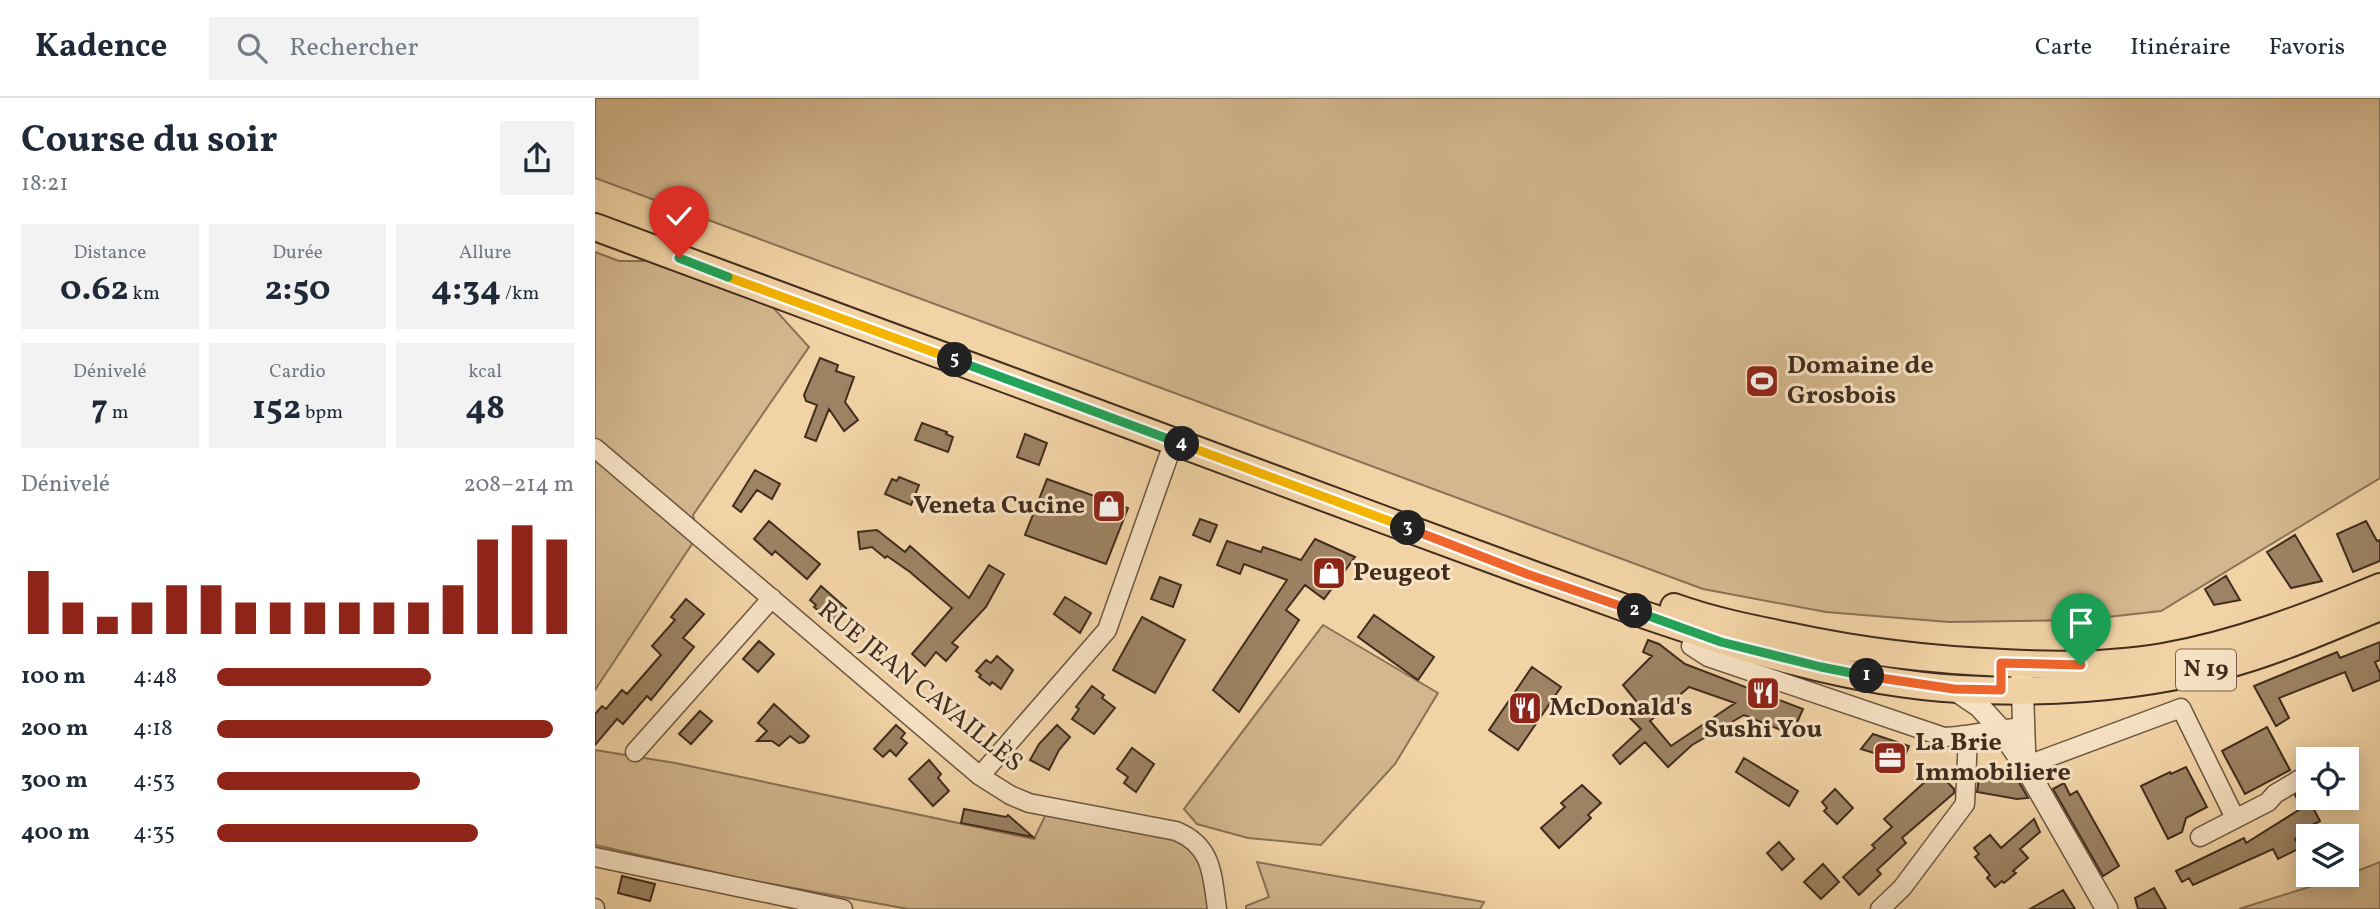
<!DOCTYPE html>
<html lang="fr">
<meta charset="utf-8">
<style>
body{margin:0;font-family:Vollkorn,serif;background:#f2f2f3;color:#1f2937;height:100vh;display:flex;flex-direction:column;font-size:26px;white-space:nowrap}
*{box-sizing:border-box;margin:0}
p{font-size:23px;color:#747a83}
.icon{flex:none;width:38px;height:38px;fill:none;stroke:currentColor;stroke-width:2;stroke-linecap:round;stroke-linejoin:round}
.map{position:relative;flex:1;overflow:hidden}
.side{display:flex;flex-direction:column;background:#fff;width:595px}
.side>*{flex:none}
.buttons{position:absolute;left:1701px;top:649px;display:grid;gap:14px}
.buttons a{display:grid;place-items:center;width:63px;height:63px;border-radius:0px;background:#fff;box-shadow:0 4px 18px #0003;font-size:35px}
.pin{position:absolute;display:grid;place-items:center;width:60px;height:60px;color:#fff;margin:-72px -30px;border-radius:50% 50% 50% 0;rotate:-45deg;box-shadow:0 0 7px #0007}
.pin .icon{rotate:45deg}
.km{position:absolute;width:35px;height:35px;margin:-18px;border-radius:50%;background:#222;color:#fff;font-size:19px;line-height:35px;text-align:center}
.round{display:grid;place-items:center;flex:none;width:74px;height:74px;border-radius:0px;background:#f2f2f3}
.head{display:flex;align-items:center;justify-content:space-between;height:119px;padding:0 21px}
h1{font-size:38px;font-weight:700;line-height:52px}
.figures{display:grid;grid-template-columns:repeat(3,1fr);gap:10px;height:119px;padding:7px 21px}
.figures div{display:grid;align-content:center;border-radius:0px;background:#f2f2f3;text-align:center}
.figures b{font-size:35px;font-weight:700}
.figures small{font-size:19px;font-weight:400}
.figures p{font-size:19px}
.chart{height:196px;padding:14px 21px}
.chart p{display:flex;justify-content:space-between}
.chart svg{width:100%;height:126px;margin-top:7px;stroke:#8f2418;stroke-width:6}
ul{padding:0 21px;list-style:none;font-size:23px}
li{display:grid;grid-template-columns:112px 84px 1fr;align-items:center;height:52px}
li i{height:18px;border-radius:9px;background:#8f2418}
header{display:flex;align-items:center;gap:42px;box-sizing:border-box;height:98px;padding:0 35px;background:#fff;border-bottom:2px solid #e0e1e3}
header strong{font-size:33px}
nav{display:flex;gap:38px;margin-inline-start:auto;font-size:24px}
.search{width:490px;height:63px;background:#f2f2f3;display:flex;align-items:center;gap:18px;box-sizing:border-box;padding:0 24px;border-radius:0px;color:#747a83;font-size:26px}
main{display:flex;flex:1;min-height:0}
.map>svg:first-child{display:block}
</style>
<header>
<strong>Kadence</strong>
<div class="search"><svg class="icon" aria-label="search" viewBox="0 0 24 24"><circle cx="10" cy="10" r="6"/><path d="M15 15l6 6"/></svg>Rechercher</div>
<nav><a>Carte</a><a>Itinéraire</a><a>Favoris</a></nav>
</header>
<main>
<section class="side">
<div class="head"><div><h1>Course du soir</h1><p>18:21</p></div><a class="round"><svg class="icon" aria-label="share" viewBox="0 0 24 24"><path d="M12 15V3M7 8l5-5 5 5M5 13v7h14v-7"/></svg></a></div>
<div class="figures">
<div><p>Distance</p><b>0.62<small> km</small></b></div>
<div><p>Durée</p><b>2:50</b></div>
<div><p>Allure</p><b>4:34<small> /km</small></b></div>
</div>
<div class="figures">
<div><p>Dénivelé</p><b>7<small> m</small></b></div>
<div><p>Cardio</p><b>152<small> bpm</small></b></div>
<div><p>kcal</p><b>48</b></div>
</div>
<div class="chart"><p><span>Dénivelé</span>208–214 m</p>
<svg viewBox="0 0 160 44" preserveAspectRatio="none"><path d="M5 44V22M15 44V33M25 44V38M35 44V33M45 44V27M55 44V27M65 44V33M75 44V33M85 44V33M95 44V33M105 44V33M115 44V33M125 44V27M135 44V11M145 44V6M155 44V11"/></svg>
</div>
<ul>
<li><b>100 m</b>4:48<i style="width:60%"></i></li>
<li><b>200 m</b>4:18<i style="width:94%"></i></li>
<li><b>300 m</b>4:53<i style="width:57%"></i></li>
<li><b>400 m</b>4:35<i style="width:73%"></i></li>
</ul>
</section>
<div class="map">
<svg width="1785" height="811" viewBox="0 0 1785 811">
<rect width="100%" height="100%" fill="#f2d3a5"/>
<filter id="stains"><feTurbulence type="fractalNoise" baseFrequency=".00286" numOctaves="4"/><feColorMatrix values="0 0 0 0 .2 0 0 0 0 .09 0 0 0 0 .02 0 0 0 .5 -.17"/></filter>
<radialGradient id="worn" r=".72"><stop offset=".6" stop-color="#630" stop-opacity="0"/><stop offset="1" stop-color="#630" stop-opacity=".3"/></radialGradient>
<path fill="#d4b78e" stroke="#8a7256" stroke-width="2" d="M0,0h1785v380l-219,133 -80,9 -132,2 -123,-10 -123,-23 -1108,-411z
M0,154l24,9h29l122,43 39,43 -116,168 5,20 -103,155z
M728,527l115,68 -43,71 -74,81 -73,-7 -51,-14 -13,-15z
M0,652l80,13 359,76 12,-25c32,6 136,16 153,43 9,13 9,36 11,52h-302l-164,-30 -149,-34z
M662,764h-1l228,40 -4,7h-234v-3l23,-9z
M1785,764v47h-141l108,-34z"/>
<path fill="#9d8364" stroke="#412c1e" stroke-width="2" fill-rule="evenodd" d="M225,260l18,7 -2,6 18,6 -9,25 13,18 -14,11 -15,-22 -13,32 -11,-4 12,-32 -11,-4 -2,-6z
M327,325l25,9 -1,2 7,3 -5,15 -33,-12z
M430,336l22,9 -8,22 -22,-8z
M160,372l25,14 -8,15 -15,-9 -16,22 -8,-6z
M304,379l20,8 -8,20 -26,-11 7,-15 5,2z
M452,381l81,29 -22,56 -81,-29z
M605,421l17,6 -7,17 -17,-7z
M174,423l51,43 -13,15 -32,-28 -3,4 -18,-16z
M1771,423l11,20 3,-1v21l-27,11 -16,-38z
M282,432l28,22 5,-6 59,52 20,-33 15,9 -18,33 -34,36 6,4 -12,14 -10,-9 -11,14 -13,-12 40,-46 -42,-36 -23,-16 -2,2 -13,-11 -12,2 -2,-17z
M1700,437l27,46 -31,7 -24,-36z
M720,441l40,18 -31,42 -19,-14 -19,25 13,10 -60,92 -26,-22 74,-110 -43,-16 -4,10 -23,-9 10,-24 34,11 2,-5 38,13z
M1631,478l14,24 -26,5 -9,-16z
M565,479l21,8 -8,22 -22,-8z
M226,488l25,22 -13,15 -19,-16 2,-2 -6,-5z
M470,499l26,16 -11,20 -26,-19z
M91,501l18,15 -21,24 11,9 -43,53 -4,-4 -24,28 -6,-5 -22,26v-31l7,-8 4,3 16,-19 5,4 34,-39 -9,-9 23,-26 -4,-3z
M779,517l60,42 -16,23 -60,-43z
M547,519l43,23 -30,53 -42,-23z
M1053,542l11,4 26,20 118,45 -8,18 -4,7 -47,-19 -52,30 -24,22 -23,-25 -25,22 -7,-9 28,-26 -12,-12 12,-10 -18,-22 29,-29 -9,-4zM1094,589l46,16 -64,43 -21,-25z
M164,543l15,13 -16,18 -15,-13z
M1785,544v18l-5,2 5,11v7l-27,11 -8,-19 -66,26 10,20 -13,8 -22,-40 83,-34 3,6z
M402,558l16,14 -12,19 -9,-7 -2,3 -11,-8 2,-2 -5,-4 10,-11 5,3z
M937,569l29,20 -43,63 -29,-20z
M497,588l12,9 -2,3 13,10 -21,26 -22,-15 7,-10 -3,-2z
M179,606l35,32 -5,6 -5,1 -9,-7 -11,10 -7,-5h-15l10,-10 -9,-8z
M105,613l12,10 -21,23 -12,-10z
M301,627l9,8 -4,5 6,5 -11,13 -6,-6 -7,7 -9,-8z
M462,627l13,12 -11,13 -10,20 -19,-10 9,-16z
M1672,629l23,43 -45,24 -23,-43z
M1278,636l36,12 -5,12 -2,-1 -2,4 -39,-12z
M537,650l22,16 -18,28 -12,-9 4,-6 -11,-8z
M1149,660l54,33 -9,15 -53,-34z
M334,662l12,14 -3,4 11,13 -16,15 -24,-27z
M1591,669l21,40 -21,11 -4,14 -14,7 -27,-53 29,-14 1,2z
M1342,673l17,18v4l-52,45 4,5 -29,27 4,4 -22,21 -16,-18 32,-29 -3,-3 20,-18 -8,-8z
M1385,674l36,5 12,21 -11,1 -40,-7z
M1469,685l6,12 7,-4 42,75 -16,10 -50,-87z
M987,687l19,18 -13,12 3,3 -32,30 -18,-20 24,-21 -4,-4z
M1713,688v19l3,-1 9,17 -8,4 3,4 -20,10 5,9 -22,11 -5,-10 -80,36 -4,-7 -7,4 -6,-11 68,-33 2,5 56,-35 -7,-13z
M1240,691l18,19 -16,16 -13,-13 3,-3 -5,-6z
M369,711l42,8 2,-2 25,22 -72,-14z
M1439,721l6,13 -20,17 8,9 -15,13 3,2 -12,10 -2,-2 -7,6 -8,-9 3,-3 -15,-18 4,-3 -5,-6 16,-13 11,13z
M1184,744l15,17 -12,11 -15,-17z
M1228,766l16,18 -18,17 -17,-17z
M27,778l33,8 -5,17 -32,-8z
M1559,790l12,21h-28l-3,-11z
M1468,792l12,19h-45z"/>
<g fill="none" stroke-linecap="round" stroke-linejoin="round">
<g stroke="#6d5640" stroke-width="21">
<path id="minor" d="M0,350l385,328 30,19 19,8 147,28c37,15 36,44 41,78
M1096,548l17,11 236,80c27,-1 53,-8 79,-10
M40,654l137,-154
M1430,668l156,-58 54,110
M385,678l127,-146 67,-189
M1605,739l68,-35 7,-8 25,-15
M0,759l248,52
M0,810v1
M1285,811l22,-21 63,-84 3,-68"/>
</g>
<g stroke="#6d5640" stroke-width="24">
<path id="tertiary" d="M1427,579l3,87
M1359,591l25,17 21,23 25,37 82,143"/>
</g>
<g stroke="#412c1e" stroke-width="30">
<path id="primary" d="M0,129c262,97 525,194 787,292 86,32 171,63 257,94 102,35 211,70 320,76 87,5 177,-1 262,-23 55,-14 107,-38 159,-59
M1079,509c39,14 79,22 119,30 70,15 139,23 211,26 53,3 106,3 159,-6 75,-13 147,-41 217,-70"/>
</g>
<use href="#minor" stroke="#f7e2c4" stroke-width="18"/>
<use href="#tertiary" stroke="#f7e2c4" stroke-width="21"/>
<use href="#primary" stroke="#f2d3a5" stroke-width="26"/>
</g>
<g fill="none" stroke-linecap="round" stroke-linejoin="round">
<g stroke="#fff" stroke-width="14">
<path id="split-1" d="M1272,578l87,13 47,1v-27l80,2"/>
</g>
<g stroke="#fff" stroke-width="14">
<path id="split-2" d="M1040,513l86,31 100,25 46,9"/>
</g>
<g stroke="#fff" stroke-width="14">
<path id="split-3" d="M813,430l119,46 108,37"/>
</g>
<g stroke="#fff" stroke-width="14">
<path id="split-4" d="M587,346l226,84"/>
</g>
<g stroke="#fff" stroke-width="14">
<path id="split-5" d="M360,262l227,84"/>
</g>
<g stroke="#fff" stroke-width="14">
<path id="split-6" d="M133,179l227,83"/>
</g>
<g stroke="#fff" stroke-width="14">
<path id="split-7" d="M84,160l49,19"/>
</g>
<use href="#split-1" stroke="#f0652b" stroke-width="9"/>
<use href="#split-2" stroke="#22a559" stroke-width="9"/>
<use href="#split-3" stroke="#f0652b" stroke-width="9"/>
<use href="#split-4" stroke="#f5b400" stroke-width="9"/>
<use href="#split-5" stroke="#22a559" stroke-width="9"/>
<use href="#split-6" stroke="#f5b400" stroke-width="9"/>
<use href="#split-7" stroke="#22a559" stroke-width="9"/>
</g>
<defs>
<g id="stadium-square" transform="scale(1.75)"><rect x="-9" y="-9" width="18" height="18" rx="4" fill="#8f2418" stroke="#f7e2c4"/><path d="M0-5a6.5 5 0 1 0 0 10a6.5 5 0 1 0 0-10ZM-3.5-1.8h7v3.6h-7Z" fill="#fff"/></g>
<g id="shop-square" transform="scale(1.75)"><rect x="-9" y="-9" width="18" height="18" rx="4" fill="#8f2418" stroke="#f7e2c4"/><path d="M-5-2.5h2.3a2.7 3.5 0 0 1 5.4 0H5L5.5 6h-11ZM-1.5-2.5h3a1.5 2.3 0 0 0-3 0Z" fill="#fff"/></g>
<g id="restaurant-square" transform="scale(1.75)"><rect x="-9" y="-9" width="18" height="18" rx="4" fill="#8f2418" stroke="#f7e2c4"/><path d="M-5-6h1v4h1v-4h1v4h1v-4h1v5L-1.5 .5V6h-2V.5L-5-1ZM5-6V6H3V1.5H1.5Q1.5-4 5-6Z" fill="#fff"/></g>
<g id="office-square" transform="scale(1.75)"><rect x="-9" y="-9" width="18" height="18" rx="4" fill="#8f2418" stroke="#f7e2c4"/><path d="M-6-3h4V-5.5h4V-3h4V5H-6ZM-1-4.5V-3h2v-1.5ZM-6 0V1H6V0Z" fill="#fff"/></g>
</defs>
<g fill-rule="evenodd">
<use href="#stadium-square" x="1167" y="283"/>
<use href="#shop-square" x="514" y="408"/>
<use href="#shop-square" x="734" y="475"/>
<use href="#restaurant-square" x="1168" y="595"/>
<use href="#restaurant-square" x="930" y="610"/>
<use href="#office-square" x="1295" y="660"/>
</g>
<g text-anchor="middle" dominant-baseline="central" stroke-width="6" stroke-linejoin="round" paint-order="stroke">
<rect fill="#f7e2c4" stroke="#786350" stroke-width="2" x="1581" y="551.5" width="60" height="41" rx="5"/>
<g font-size="24" font-weight="bold" fill="#412c1e">
<text x="1611" y="572">N 19</text>
</g>
<g font-size="26" font-weight="bold" fill="#412c1e" stroke="#f7e2c4" text-anchor="start">
<text x="1192" y="268">Domaine de<tspan x="1192" dy="30">Grosbois</tspan></text>
<text x="490" y="408" text-anchor="end">Veneta Cucine</text>
<text x="758" y="475">Peugeot</text>
<text x="954" y="610">McDonald's</text>
<text x="1168" y="632" text-anchor="middle">Sushi You</text>
<text x="1320" y="645">La Brie<tspan x="1320" dy="30">Immobiliere</tspan></text>
</g>
<g font-size="26" fill="#412c1e" stroke="#f7e2c4">
<text transform="translate(325 589) rotate(39)">RUE JEAN CAVAILLÈS</text>
</g>
</g>
<rect width="100%" height="100%" filter="url(#stains)"/>
<rect width="100%" height="100%" fill="url(#worn)"/>
</svg>
<div class="buttons">
<a><svg class="icon" aria-label="locate" viewBox="0 0 24 24"><circle cx="12" cy="12" r="6"/><path d="M12 2v4M12 18v4M2 12h4M18 12h4"/></svg></a>
<a><svg class="icon" aria-label="layers" viewBox="0 0 24 24"><path d="M12 4l9 5-9 5-9-5zM3 14l9 5 9-5"/></svg></a>
</div>
<div class="pin" style="left:1486px;top:567px;background:#1e9e55"><svg class="icon" aria-label="arrive" viewBox="0 0 24 24"><path d="M6 21V4h12l-3 4 3 4H6"/></svg></div>
<div class="pin" style="left:84px;top:160px;background:#d93025"><svg class="icon" aria-label="check" viewBox="0 0 24 24"><path d="M5 12l5 5 9-10"/></svg></div>
<b class="km" style="left:1272px;top:578px">1</b>
<b class="km" style="left:1040px;top:513px">2</b>
<b class="km" style="left:813px;top:430px">3</b>
<b class="km" style="left:587px;top:346px">4</b>
<b class="km" style="left:360px;top:262px">5</b>
</div>
</main>
